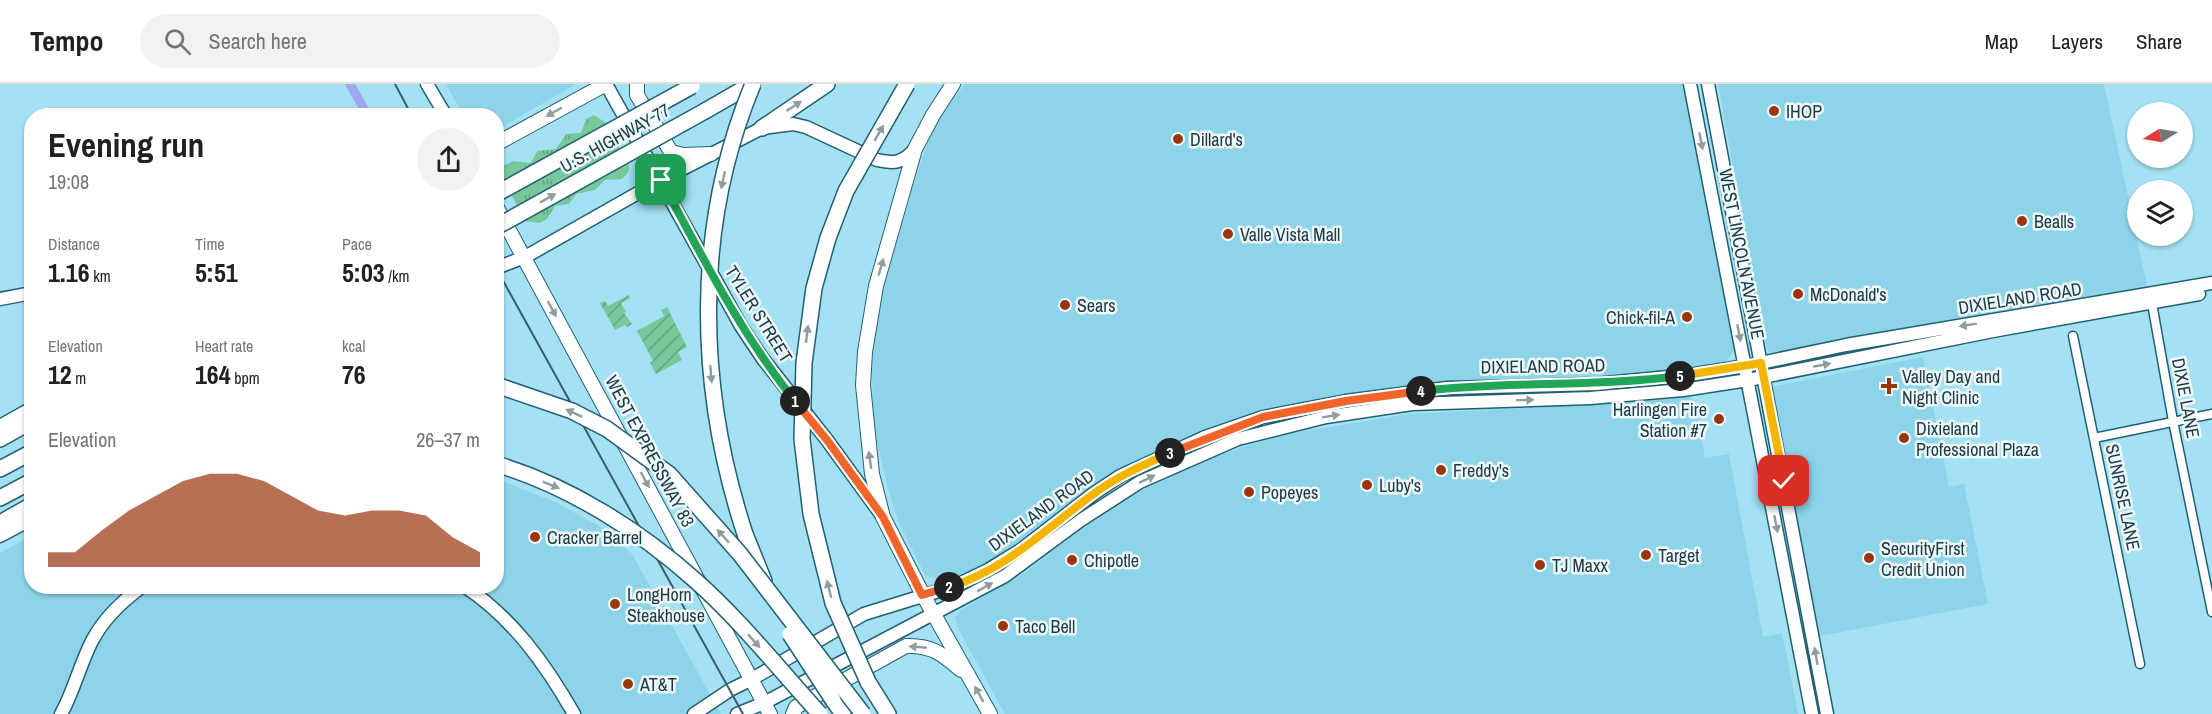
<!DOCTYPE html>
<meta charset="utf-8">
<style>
body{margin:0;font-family:"Archivo Narrow",sans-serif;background:#f2f2f2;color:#202124;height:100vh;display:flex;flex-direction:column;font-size:22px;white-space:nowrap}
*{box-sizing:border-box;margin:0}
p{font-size:20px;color:#757577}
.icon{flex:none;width:33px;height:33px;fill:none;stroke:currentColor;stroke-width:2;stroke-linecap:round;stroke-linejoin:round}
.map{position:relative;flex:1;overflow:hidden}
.details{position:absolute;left:24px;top:24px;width:480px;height:486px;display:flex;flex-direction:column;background:#fff;border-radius:24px;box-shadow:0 2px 4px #0004}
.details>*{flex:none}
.needle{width:39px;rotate:259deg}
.buttons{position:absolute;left:2127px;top:18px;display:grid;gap:12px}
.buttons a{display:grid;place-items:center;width:66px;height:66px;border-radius:50%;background:#fff;box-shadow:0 2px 4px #0004;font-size:30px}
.pin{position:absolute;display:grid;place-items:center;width:51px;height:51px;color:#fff;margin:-26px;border-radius:12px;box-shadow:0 3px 9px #0006}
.km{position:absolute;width:30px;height:30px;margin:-15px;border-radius:50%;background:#222;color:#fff;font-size:16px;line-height:30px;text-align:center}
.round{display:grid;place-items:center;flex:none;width:63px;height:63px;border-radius:32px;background:#f2f2f2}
.summary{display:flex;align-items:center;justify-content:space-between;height:102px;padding:0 24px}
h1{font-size:33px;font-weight:700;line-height:45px}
.stats{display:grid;grid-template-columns:repeat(3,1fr);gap:9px;height:102px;padding:6px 24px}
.stats div{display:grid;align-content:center}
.stats b{font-size:26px;font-weight:700}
.stats small{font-size:16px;font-weight:400}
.stats p{font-size:16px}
.chart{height:168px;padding:12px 24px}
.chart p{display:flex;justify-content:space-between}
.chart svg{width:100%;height:108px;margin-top:6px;fill:#9b350c;opacity:.7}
header{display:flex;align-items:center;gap:36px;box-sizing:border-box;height:84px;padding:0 30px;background:#fff;border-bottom:2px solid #e0e0e0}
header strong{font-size:28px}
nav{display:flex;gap:33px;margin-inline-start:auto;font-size:21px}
.search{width:420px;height:54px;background:#f2f2f2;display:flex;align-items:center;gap:15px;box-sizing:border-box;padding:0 21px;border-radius:33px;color:#757577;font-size:22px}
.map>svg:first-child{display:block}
</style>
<header>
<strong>Tempo</strong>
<div class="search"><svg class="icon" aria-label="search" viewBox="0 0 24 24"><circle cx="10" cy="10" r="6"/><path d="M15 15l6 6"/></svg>Search here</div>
<nav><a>Map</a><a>Layers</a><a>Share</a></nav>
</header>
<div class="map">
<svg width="2212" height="630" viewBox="0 0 2212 630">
<defs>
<pattern id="grass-tufts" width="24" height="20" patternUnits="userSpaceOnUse" patternTransform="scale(1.5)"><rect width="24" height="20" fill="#77c99c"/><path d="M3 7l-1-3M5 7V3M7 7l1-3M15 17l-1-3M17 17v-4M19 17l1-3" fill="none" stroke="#61a481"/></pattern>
<pattern id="garden-furrows" width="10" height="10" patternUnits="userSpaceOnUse" patternTransform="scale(1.5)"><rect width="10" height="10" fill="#77c99c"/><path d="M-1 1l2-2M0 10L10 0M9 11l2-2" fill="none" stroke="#61a481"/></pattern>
</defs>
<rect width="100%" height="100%" fill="#a4e1f5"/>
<path fill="#8dd4e9" d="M446,0h130l-79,46 -1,-14 -33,-1z
M965,0h718l52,265 -10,13 -13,3 -101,11 -183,8 -54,6 -93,16 -57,17 -84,36 -51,31 -94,69 -33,18 -17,5 -20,-7 -26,-52 -11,-34 -11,-48 -4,-30 -1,-39 2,-36 6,-34 35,-122 13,-38 18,-34z
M1718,0h386l43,202 -24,7 -121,18 -230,42 -5,-3 -1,-5z
M1923,273l26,130 15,-3 24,120 -168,32 -4,-5 -46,-244z
M1689,313l4,2 3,5 9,54 24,-4 34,183 19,-4 16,81h-793l-46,-84 -4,-12 6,-8 62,-36 73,-56 51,-31 46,-22 46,-17 48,-14 122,-20 192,-10z
M497,395l58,23 51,28 26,24 89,160h-721v-161l31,-17 1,50h464z"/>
<path fill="url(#grass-tufts)" d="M594,31l12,8 22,40c3,7 0,11 -6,16l-17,1 -10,10 -19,4 -7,10 -14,2 -8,13 -7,4 -15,-2 -23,-44 1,-11 10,-5 18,2 6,-12 19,-2 10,-15 15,-1 5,-14z"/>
<path fill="url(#garden-furrows)" d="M629,211l1,3 -9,5 5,9 -2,1 8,11 -5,3 -2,-2 -10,5 -15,-27 5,-2 3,5z
M667,223l20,40 -9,5 4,8 -26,14 -6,-11 3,-2 -16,-30 27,-15 -3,-6z"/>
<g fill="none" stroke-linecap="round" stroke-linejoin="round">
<path stroke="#9fa7f1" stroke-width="9" d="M350,0l18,32"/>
<g stroke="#216071" stroke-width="11">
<path id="street" d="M2151,214l22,123 39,191
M2073,252l67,328
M2094,354l118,-24"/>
</g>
<g stroke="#216071" stroke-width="15">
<path id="secondary" d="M427,0l19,32
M606,0l135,242 22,33 64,81 56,77
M1690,0l122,630
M1708,0l119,630
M496,184l29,-11 136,-77 101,-52 31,-4 13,3 71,33c17,4 26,3 38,-11
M0,215l32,-6
M0,342l32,-18
M0,452l32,-17
M464,502c49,32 82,79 110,128
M61,630c13,-23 19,-50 31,-73 12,-23 30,-40 51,-55
M694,630l36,-24 22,-11 112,-65 91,-28 33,-16 34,-21 71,-55 27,-18 85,-39 58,-20 83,-16 101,-13 149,-4 93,-9 57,-9 100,-21 366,-62
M737,630l27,-11 241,-127 76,-56 59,-38 98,-43 88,-22 86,-13 178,-6 93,-8 65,-10 245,-49 206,-37"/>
</g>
<g stroke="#216071" stroke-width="16">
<path id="primary" d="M637,0v11l34,57 12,3 28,-1
M953,0l-20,31 -18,34 -39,137 -11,66 -2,33 9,89 11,43 40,78 67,119
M496,60l110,-60
M496,122l274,508
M793,630l3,-7 110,-61c26,-1 36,8 55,24"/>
</g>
<g stroke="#216071" stroke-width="18">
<path id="highway" d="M705,27l47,-27
M762,44l65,-44
M0,355l32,-18
M0,385l32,-17
M0,414l32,-17
M0,439l32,-18
M745,450l19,47
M868,598l20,32
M833,616l10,14"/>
</g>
<use href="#street" stroke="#fff" stroke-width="8"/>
<use href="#secondary" stroke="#fff" stroke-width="12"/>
<use href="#primary" stroke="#fff" stroke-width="14"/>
<use href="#highway" stroke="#fff" stroke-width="15"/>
<path stroke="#3c5d66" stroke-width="2" d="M395,0l17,32
M496,184l247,446"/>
<g stroke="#216071" stroke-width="18" stroke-linecap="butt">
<path id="highway-bridge" d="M496,110l196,-108
M496,143l209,-116
M496,301l76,26 35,18 62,45 71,80 123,160
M496,380c73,22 143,66 200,117 45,40 83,88 124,133
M745,450c-48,-146 -52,-306 8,-450
M790,550l43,66
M868,598l-35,-79 -22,-89 -9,-75 2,-76 10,-75 14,-50 18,-47 61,-107"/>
</g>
<use href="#highway-bridge" stroke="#fff" stroke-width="15"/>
</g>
<defs><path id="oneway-solid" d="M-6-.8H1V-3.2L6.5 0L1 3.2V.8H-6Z" transform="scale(1.5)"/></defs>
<g fill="#909da0">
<use href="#oneway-solid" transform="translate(794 22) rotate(-33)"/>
<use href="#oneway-solid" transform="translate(554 28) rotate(151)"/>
<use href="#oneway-solid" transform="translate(879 49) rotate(-60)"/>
<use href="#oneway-solid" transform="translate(1701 57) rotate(79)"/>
<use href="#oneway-solid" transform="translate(723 96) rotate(102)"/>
<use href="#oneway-solid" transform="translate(548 114) rotate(-29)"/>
<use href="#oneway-solid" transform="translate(881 183) rotate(-74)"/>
<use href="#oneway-solid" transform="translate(552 225) rotate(62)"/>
<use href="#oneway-solid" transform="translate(1968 241) rotate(171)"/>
<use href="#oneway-solid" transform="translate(1739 249) rotate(79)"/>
<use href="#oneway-solid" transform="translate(807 250) rotate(-83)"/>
<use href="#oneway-solid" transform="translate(1822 281) rotate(-11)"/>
<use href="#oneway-solid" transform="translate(711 290) rotate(85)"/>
<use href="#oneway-solid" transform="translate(1525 316) rotate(-1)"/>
<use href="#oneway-solid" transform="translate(574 329) rotate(-155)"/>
<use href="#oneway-solid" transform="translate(1331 332) rotate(-9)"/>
<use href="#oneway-solid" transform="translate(870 376) rotate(-98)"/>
<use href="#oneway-solid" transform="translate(1147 395) rotate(-26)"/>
<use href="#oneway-solid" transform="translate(645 396) rotate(62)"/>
<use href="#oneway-solid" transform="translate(551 401) rotate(22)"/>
<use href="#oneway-solid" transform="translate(1776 440) rotate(79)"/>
<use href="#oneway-solid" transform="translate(723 452) rotate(-132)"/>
<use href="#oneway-solid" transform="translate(985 503) rotate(-29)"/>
<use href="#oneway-solid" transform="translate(829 505) rotate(-104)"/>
<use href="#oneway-solid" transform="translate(754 557) rotate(48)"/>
<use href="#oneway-solid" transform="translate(918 563) rotate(-175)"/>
<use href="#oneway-solid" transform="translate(1816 572) rotate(-100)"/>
<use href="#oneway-solid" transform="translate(979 610) rotate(-119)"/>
</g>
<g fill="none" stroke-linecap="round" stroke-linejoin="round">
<g stroke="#fff" stroke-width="12">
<path id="split-1" d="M661,96c41,76 80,154 134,221"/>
</g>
<g stroke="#fff" stroke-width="12">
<path id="split-2" d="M795,317l32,39 56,77 39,78 27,-8"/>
</g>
<g stroke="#fff" stroke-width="12">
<path id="split-3" d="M949,503c55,-16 98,-59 143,-92 24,-18 51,-30 78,-42"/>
</g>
<g stroke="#fff" stroke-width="12">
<path id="split-4" d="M1170,369l93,-36 83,-16 75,-10"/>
</g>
<g stroke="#fff" stroke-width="12">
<path id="split-5" d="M1421,307c86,-10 173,-4 259,-15"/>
</g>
<g stroke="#fff" stroke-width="12">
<path id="split-6" d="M1680,292l81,-13 23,118"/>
</g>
<use href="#split-1" stroke="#22a559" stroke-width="8"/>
<use href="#split-2" stroke="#f0652b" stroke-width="8"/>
<use href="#split-3" stroke="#f5b400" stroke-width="8"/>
<use href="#split-4" stroke="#f0652b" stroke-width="8"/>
<use href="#split-5" stroke="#22a559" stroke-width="8"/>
<use href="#split-6" stroke="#f5b400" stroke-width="8"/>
</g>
<g fill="#9b350c" stroke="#eef9fd" stroke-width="2">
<circle cx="1774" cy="27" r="6"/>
<circle cx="1178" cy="55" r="6"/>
<circle cx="2022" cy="137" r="6"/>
<circle cx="1228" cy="150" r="6"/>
<circle cx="1798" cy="210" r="6"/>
<circle cx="1065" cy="221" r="6"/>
<circle cx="1687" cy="233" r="6"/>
<path d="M1886 293h6v6h6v6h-6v6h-6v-6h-6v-6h6z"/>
<circle cx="1719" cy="335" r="6"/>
<circle cx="1904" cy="354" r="6"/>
<circle cx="1441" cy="386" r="6"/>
<circle cx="1367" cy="401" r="6"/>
<circle cx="1249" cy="408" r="6"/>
<circle cx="535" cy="453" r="6"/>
<circle cx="1646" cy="471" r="6"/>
<circle cx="1869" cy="474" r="6"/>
<circle cx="1072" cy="476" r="6"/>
<circle cx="1540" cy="481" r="6"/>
<circle cx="615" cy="520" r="6"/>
<circle cx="1003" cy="542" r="6"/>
<circle cx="628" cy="600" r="6"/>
</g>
<g text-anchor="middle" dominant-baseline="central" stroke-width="5" stroke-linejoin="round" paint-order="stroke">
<g font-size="18" fill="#213b42" stroke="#eef9fd" text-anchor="start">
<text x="1786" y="27">IHOP</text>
<text x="1190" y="55">Dillard's</text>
<text x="2034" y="137">Bealls</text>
<text x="1240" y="150">Valle Vista Mall</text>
<text x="1810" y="210">McDonald's</text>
<text x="1077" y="221">Sears</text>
<text x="1675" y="233" text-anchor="end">Chick-fil-A</text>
<text x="1902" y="292">Valley Day and<tspan x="1902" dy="21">Night Clinic</tspan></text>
<text x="1707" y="325" text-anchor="end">Harlingen Fire<tspan x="1707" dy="21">Station #7</tspan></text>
<text x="1916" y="344">Dixieland<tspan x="1916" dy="21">Professional Plaza</tspan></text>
<text x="1453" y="386">Freddy's</text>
<text x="1379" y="401">Luby's</text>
<text x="1261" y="408">Popeyes</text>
<text x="547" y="453">Cracker Barrel</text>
<text x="1881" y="464">SecurityFirst<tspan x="1881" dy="21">Credit Union</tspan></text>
<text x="1658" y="471">Target</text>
<text x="1084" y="476">Chipotle</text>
<text x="1552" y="481">TJ Maxx</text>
<text x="627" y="510">LongHorn<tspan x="627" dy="21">Steakhouse</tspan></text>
<text x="1015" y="542">Taco Bell</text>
<text x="640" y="600">AT&amp;T</text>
</g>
<g font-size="18" fill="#213b42" stroke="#eef9fd">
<text transform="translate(615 54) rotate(-29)">U.S. HIGHWAY 77</text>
<text transform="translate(1742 170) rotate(79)">WEST LINCOLN AVENUE</text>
<text transform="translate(2020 214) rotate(-9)">DIXIELAND ROAD</text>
<text transform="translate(759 230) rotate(58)">TYLER STREET</text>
<text transform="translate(1543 282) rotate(-1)">DIXIELAND ROAD</text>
<text transform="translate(2186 314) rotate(79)">DIXIE LANE</text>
<text transform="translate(650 367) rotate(62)">WEST EXPRESSWAY 83</text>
<text transform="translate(2123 413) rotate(78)">SUNRISE LANE</text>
<text transform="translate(1041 426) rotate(-36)">DIXIELAND ROAD</text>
</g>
</g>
</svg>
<div class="buttons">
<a><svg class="needle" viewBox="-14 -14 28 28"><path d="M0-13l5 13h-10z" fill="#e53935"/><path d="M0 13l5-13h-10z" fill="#757577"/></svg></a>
<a><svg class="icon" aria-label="layers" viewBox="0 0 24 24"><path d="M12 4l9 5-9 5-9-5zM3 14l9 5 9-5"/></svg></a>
</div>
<div class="pin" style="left:661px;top:96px;background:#1e9e55"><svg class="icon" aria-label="arrive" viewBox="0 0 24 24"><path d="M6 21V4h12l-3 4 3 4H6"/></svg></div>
<div class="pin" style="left:1784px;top:397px;background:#d93025"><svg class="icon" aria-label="check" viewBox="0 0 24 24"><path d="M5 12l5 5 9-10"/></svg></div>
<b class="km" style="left:795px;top:317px">1</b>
<b class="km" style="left:949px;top:503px">2</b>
<b class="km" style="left:1170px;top:369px">3</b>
<b class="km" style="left:1421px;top:307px">4</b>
<b class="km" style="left:1680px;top:292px">5</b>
<section class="details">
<div class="summary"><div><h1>Evening run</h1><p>19:08</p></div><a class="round"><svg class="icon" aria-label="share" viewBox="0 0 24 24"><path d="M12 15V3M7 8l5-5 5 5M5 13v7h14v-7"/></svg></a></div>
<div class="stats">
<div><p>Distance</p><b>1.16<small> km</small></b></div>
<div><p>Time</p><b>5:51</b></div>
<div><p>Pace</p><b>5:03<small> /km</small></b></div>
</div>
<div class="stats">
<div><p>Elevation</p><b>12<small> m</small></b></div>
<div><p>Heart rate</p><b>164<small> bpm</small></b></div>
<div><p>kcal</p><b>76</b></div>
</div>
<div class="chart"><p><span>Elevation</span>26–37 m</p>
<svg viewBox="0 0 160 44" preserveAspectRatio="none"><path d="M0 44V38L10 38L20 29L30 21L40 15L50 9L60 6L70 6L80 9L90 15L100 21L110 23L120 21L130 21L140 23L150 32L160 38V44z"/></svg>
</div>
</section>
</div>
